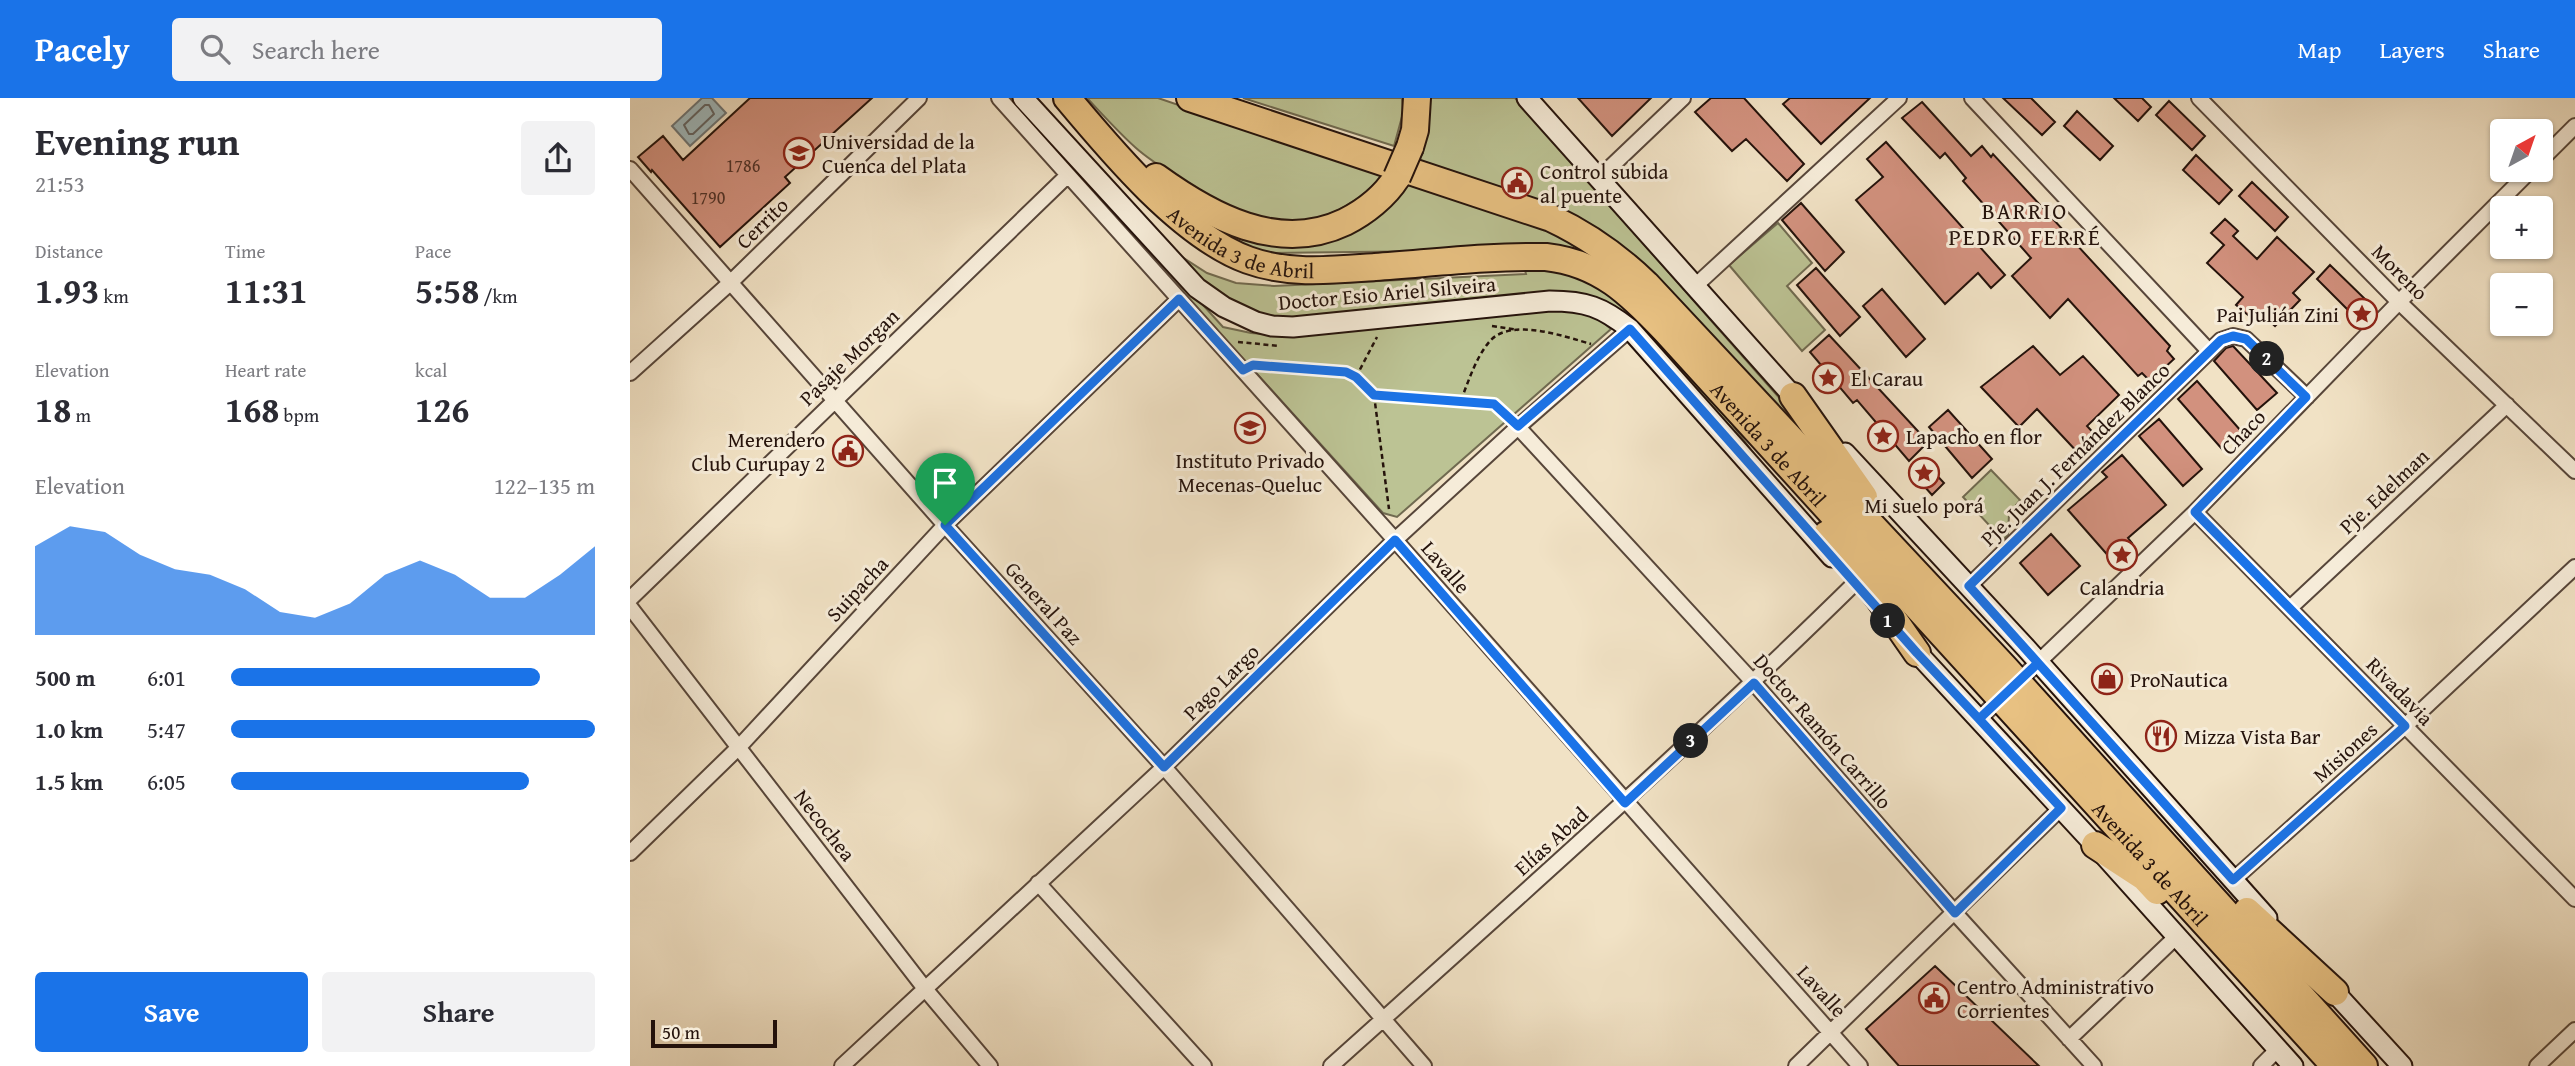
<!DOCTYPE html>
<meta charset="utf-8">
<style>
body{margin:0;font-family:"Gentium Book Plus",serif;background:#f2f2f3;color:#2b2b33;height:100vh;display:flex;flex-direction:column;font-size:26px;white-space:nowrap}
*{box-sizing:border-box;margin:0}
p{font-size:23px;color:#7c7c81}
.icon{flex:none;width:38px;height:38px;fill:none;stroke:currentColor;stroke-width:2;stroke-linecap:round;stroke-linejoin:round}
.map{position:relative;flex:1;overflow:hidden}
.panel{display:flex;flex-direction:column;background:#fff;width:630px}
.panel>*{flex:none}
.needle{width:46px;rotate:40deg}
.buttons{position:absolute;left:1860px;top:21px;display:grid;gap:14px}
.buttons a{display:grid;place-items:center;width:63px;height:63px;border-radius:7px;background:#fff;box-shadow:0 2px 5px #0004;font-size:35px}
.scale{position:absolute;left:21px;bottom:18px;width:126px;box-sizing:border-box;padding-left:7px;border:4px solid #24120b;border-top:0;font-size:19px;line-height:24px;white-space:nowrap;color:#24120b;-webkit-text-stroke:5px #f6ecd9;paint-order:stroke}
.pin{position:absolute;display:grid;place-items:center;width:60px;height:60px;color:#fff;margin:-72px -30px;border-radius:50% 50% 50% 0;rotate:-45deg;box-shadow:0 0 7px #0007}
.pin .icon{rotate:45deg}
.km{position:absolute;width:35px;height:35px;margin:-18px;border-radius:50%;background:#222;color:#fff;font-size:19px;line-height:35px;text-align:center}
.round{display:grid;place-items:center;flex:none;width:74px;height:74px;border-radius:7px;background:#f2f2f3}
.head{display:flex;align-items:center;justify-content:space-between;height:119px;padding:0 35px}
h1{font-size:38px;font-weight:800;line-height:52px}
.figures{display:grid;grid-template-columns:repeat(3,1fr);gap:10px;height:119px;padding:7px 35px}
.figures div{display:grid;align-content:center}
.figures b{font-size:35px;font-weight:800}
.figures small{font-size:19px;font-weight:400}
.figures p{font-size:19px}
.chart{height:196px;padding:14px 35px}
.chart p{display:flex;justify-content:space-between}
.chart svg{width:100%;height:126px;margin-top:7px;fill:#1a73e8;opacity:.7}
.action{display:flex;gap:14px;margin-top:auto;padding:14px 35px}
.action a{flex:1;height:80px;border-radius:7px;background:#1a73e8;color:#fff;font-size:28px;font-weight:800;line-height:80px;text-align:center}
.action a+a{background:#f2f2f3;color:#2b2b33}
ul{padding:0 35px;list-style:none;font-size:23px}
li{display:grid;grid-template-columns:112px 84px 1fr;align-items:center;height:52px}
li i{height:18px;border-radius:9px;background:#1a73e8}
header{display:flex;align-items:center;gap:42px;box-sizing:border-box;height:98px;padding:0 35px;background:#1a73e8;color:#fff}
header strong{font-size:33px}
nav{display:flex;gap:38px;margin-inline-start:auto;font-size:24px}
.search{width:490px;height:63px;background:#f2f2f3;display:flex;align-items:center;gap:18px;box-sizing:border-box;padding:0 24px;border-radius:7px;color:#7c7c81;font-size:26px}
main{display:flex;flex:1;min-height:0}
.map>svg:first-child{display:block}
</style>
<header>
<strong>Pacely</strong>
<div class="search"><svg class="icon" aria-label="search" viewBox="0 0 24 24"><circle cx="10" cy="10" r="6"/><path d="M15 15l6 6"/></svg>Search here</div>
<nav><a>Map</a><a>Layers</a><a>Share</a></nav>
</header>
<main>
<section class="panel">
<div class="head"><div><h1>Evening run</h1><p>21:53</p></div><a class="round"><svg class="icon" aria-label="share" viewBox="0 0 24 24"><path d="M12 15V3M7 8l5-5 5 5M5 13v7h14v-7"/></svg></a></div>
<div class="figures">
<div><p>Distance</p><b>1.93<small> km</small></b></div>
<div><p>Time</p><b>11:31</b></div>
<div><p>Pace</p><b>5:58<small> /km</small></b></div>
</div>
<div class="figures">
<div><p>Elevation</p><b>18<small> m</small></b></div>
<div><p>Heart rate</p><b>168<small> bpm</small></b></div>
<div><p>kcal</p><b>126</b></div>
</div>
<div class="chart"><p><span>Elevation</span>122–135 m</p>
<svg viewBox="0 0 160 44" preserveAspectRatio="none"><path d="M0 44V13L10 6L20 8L30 16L40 21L50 23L60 28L70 36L80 38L90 33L100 23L110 18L120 23L130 31L140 31L150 23L160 13V44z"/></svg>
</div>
<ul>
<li><b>500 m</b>6:01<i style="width:85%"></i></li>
<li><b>1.0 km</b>5:47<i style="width:100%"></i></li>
<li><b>1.5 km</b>6:05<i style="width:82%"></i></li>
</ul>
<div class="action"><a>Save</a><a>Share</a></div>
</section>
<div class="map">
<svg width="1945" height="968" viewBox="0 0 1945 968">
<rect width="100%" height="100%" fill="#f1e2c5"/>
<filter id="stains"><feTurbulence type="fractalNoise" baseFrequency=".00286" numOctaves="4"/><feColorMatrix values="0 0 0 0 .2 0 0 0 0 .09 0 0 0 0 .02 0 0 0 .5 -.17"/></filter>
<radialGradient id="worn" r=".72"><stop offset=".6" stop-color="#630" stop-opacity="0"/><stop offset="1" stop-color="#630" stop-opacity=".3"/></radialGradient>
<path fill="#bcc394" stroke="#706a50" stroke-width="2" d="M377,0h8l208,229 28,6 34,3 269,-31 41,11 16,13 -214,188 -14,-4z
M457,0h71l225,77c-45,51 -101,59 -161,30 -11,-5 -22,-13 -32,-20 -19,-12 -37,-22 -54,-37 -17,-15 -33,-33 -49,-50z
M613,0h159l1,15 -9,33z
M798,0h87l297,337 49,66 -218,-228 -231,-106z
M778,79l131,42 77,45 -99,-14 -248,3 -49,-15 -23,-24 97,29z
M1148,125l34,40 -25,23 38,44 -23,21 -73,-86z
M538,150l39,25 29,10 38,3 252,-12 -2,-8 54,7 54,38 82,89 49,66 -163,-164 -322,19 -53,-17z
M1361,372l29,30 -11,14 -1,21 -5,5 -40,-43z"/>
<path fill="#a0bbc0" stroke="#6e7778" stroke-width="2" d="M72,0h10l14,15 -36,33 -18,-20z"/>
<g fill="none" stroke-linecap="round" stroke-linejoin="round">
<path stroke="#626666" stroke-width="2" d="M75,7h4l5,9 -21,20h-4l-5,-9z"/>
</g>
<path fill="#d2917e" stroke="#24120b" stroke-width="2" d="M120,0h122l-87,79 5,6 -70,64 -68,-77 -1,2 -13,-15 25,-21 20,24z
M948,0h73l-39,38z
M1081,0h33l60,66 -17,17 -41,-42 -14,12 -37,-39z
M1160,0h80l-49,46 -38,-40z
M1373,0h28l24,24 -13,13z
M1484,0h28l9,9 -13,14z
M1539,3l36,35 -13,14 -36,-35z
M1292,4l49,54 11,-10 9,11 2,-3 177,192 -3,5 7,8 -24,22 -8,-8 -4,3 -70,-77 -18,19 -38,-42 19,-18 -68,-77 3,-3 -21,-25 -5,5 -38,-40z
M1447,13l36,35 -13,14 -36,-34z
M1256,44l119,133 -14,13 -13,-15 -33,31 -89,-104 27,-23 -16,-18z
M1566,57l36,35 -13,14 -36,-34z
M1622,84l36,35 -13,14 -36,-35z
M1171,105l43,49 -19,19 -43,-51z
M1595,121l13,12 -5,5 24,23 20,-22 37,35 -21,21 7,7 -25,26 -13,-12 -7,7 -19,-16 7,-8 -36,-34 17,-18 -13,-12z
M1700,167l36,35 -14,14 -35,-35z
M1186,170l44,49 -20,19 -43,-51z
M1252,191l43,50 -19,18 -43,-51z
M1199,237l99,107 -19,19 -52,-61 -4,3 -43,-51z
M1403,248l27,29 23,-19 36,39 -32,31 12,13 -18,17 -44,-47 -18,18 -38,-40z
M1603,248l44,47 -20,17 -43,-49 12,-13z
M1567,283l44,50 -19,18 -44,-50z
M1318,312l44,49 -20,19 -43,-51z
M1529,321l43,50 -19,17 -44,-50z
M1492,357l44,50 -38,33 4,5 -20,17 -44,-50 39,-33 -5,-5z
M1299,369l15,16 -12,12 -15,-17z
M1421,436l29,32 -32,29 -28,-32z
M1305,868l104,100h-140l-33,-37z"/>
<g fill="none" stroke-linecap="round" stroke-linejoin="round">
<g stroke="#57463a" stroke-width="18">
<path id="street" d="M369,0l396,442 465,526
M1342,0l237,253
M1569,0l200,204 176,169
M1911,62l34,-34
M0,71l315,356 219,242 260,299
M968,81l85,-81
M1064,189l205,-189
M0,275l100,-90 189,-185
M888,329l236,256 201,230 139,153
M1565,414l380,387
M1339,488l252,-246 12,-4 13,3 61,58
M0,501l438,-424
M0,509l296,383 64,76
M1660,510l217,-203
M1349,621l216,-207 204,-210 132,-132
M0,755l109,-106 206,-222 234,-226
M1603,782l172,-154 170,-159
M408,785l166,183
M1439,941l108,-103
M212,968l322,-299 231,-227 123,-113 112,-98
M701,968c177,-159 354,-316 524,-483
M1166,968l265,-258
M1631,968l17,-17
M1907,968l38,-36"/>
</g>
<g stroke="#24120b" stroke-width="23">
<path id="secondary" d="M393,0l174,190 27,19 32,15 16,4 21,1 257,-26c36,0 52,6 80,28l202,228
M897,0l274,307
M1215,355l181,195 241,270
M1280,547l185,200 198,221
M1697,886l75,82"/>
</g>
<g stroke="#24120b" stroke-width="30">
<g id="highway">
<path id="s1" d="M437,0c45,54 115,138 181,162 41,15 85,10 127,7 57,-4 114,-11 171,-10 54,6 84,36 120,74l669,735"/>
<path d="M560,0l361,120c36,17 66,38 95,66l359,384 359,398"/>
<path d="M780,49l5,-17 2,-32"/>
<path d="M526,79c54,39 122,77 189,45 20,-10 40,-26 52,-45"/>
<path d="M1163,298l71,101"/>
<path d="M1197,436l51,63 39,56"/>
<path d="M1465,747l49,32 13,14"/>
<path d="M1617,813l88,81"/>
</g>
</g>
<path stroke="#24120b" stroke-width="2.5" stroke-dasharray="5 3.5" stroke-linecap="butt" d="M862,228l26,4
M608,244l42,4
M629,267l87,7 10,5 18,18 120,9 14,13
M726,279l21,-40
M744,297l15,114
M831,302c8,-20 15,-43 29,-59 21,-24 76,-4 101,3"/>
<use href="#street" stroke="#f6ecd9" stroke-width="14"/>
<use href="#secondary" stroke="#f6ecd9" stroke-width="19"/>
<use href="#highway" stroke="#e8c182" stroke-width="26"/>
<g stroke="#24120b" stroke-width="30" stroke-linecap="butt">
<path id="highway-bridge" d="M767,79l13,-30"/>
</g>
<use href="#highway-bridge" stroke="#e8c182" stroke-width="26"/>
</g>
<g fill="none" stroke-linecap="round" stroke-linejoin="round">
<g stroke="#fff" stroke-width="14">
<path id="route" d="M315,427l234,-226 64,71 10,-5 93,7 10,5 18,18 120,9 24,22 112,-97 287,324 62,66 59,-56 195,217 172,-154 -210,-214 111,-115 -60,-58 -13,-3 -12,4 -252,246 69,77 -59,56 82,89 -106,105 -201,-230 -129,120 -230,-263 -231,227 -219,-242"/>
</g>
<use href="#route" stroke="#1a73e8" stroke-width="9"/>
</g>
<defs>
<g id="university-ring" transform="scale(1.575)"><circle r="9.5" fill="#f6ecd9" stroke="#8f2418" stroke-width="1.5"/><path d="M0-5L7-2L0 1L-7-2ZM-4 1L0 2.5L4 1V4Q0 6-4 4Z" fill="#8f2418"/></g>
<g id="civic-ring" transform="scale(1.575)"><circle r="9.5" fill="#f6ecd9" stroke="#8f2418" stroke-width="1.5"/><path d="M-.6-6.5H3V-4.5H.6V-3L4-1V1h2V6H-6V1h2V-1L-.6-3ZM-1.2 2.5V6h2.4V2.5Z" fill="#8f2418"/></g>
<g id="sight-ring" transform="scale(1.575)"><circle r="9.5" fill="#f6ecd9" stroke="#8f2418" stroke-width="1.5"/><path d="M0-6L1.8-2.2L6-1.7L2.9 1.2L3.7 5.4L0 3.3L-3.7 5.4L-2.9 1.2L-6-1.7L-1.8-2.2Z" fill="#8f2418"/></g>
<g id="school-ring" transform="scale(1.575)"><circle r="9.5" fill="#f6ecd9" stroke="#8f2418" stroke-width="1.5"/><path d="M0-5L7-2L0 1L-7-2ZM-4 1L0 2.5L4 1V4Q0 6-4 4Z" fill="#8f2418"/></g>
<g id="shop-ring" transform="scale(1.575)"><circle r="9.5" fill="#f6ecd9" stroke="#8f2418" stroke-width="1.5"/><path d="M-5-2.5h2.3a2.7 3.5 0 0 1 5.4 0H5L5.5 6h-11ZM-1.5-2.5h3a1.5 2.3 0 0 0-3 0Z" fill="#8f2418"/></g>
<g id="restaurant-ring" transform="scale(1.575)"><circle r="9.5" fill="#f6ecd9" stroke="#8f2418" stroke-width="1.5"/><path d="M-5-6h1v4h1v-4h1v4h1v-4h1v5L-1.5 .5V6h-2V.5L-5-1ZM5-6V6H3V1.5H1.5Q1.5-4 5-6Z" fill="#8f2418"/></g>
</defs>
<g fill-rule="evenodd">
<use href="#university-ring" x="169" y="55"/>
<use href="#civic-ring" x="887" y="85"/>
<use href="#sight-ring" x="1732" y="216"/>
<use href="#sight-ring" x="1198" y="280"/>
<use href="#school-ring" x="620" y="330"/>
<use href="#sight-ring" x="1253" y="338"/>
<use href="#civic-ring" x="218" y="353"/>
<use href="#sight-ring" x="1294" y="375"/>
<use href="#sight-ring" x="1492" y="457"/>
<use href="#shop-ring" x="1477" y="581"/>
<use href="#restaurant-ring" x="1531" y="638"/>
<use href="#civic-ring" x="1304" y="900"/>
</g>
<g text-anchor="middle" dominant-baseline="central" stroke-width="6" stroke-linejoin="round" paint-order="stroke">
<g font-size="18" fill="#503228">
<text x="113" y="67">1786</text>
<text x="78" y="99">1790</text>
</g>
<g font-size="21" fill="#24120b" stroke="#f6ecd9" text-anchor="start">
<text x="192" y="43">Universidad de la<tspan x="192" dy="24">Cuenca del Plata</tspan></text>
<text x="910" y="73">Control subida<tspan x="910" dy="24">al puente</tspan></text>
<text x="1709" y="216" text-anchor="end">Pai Julián Zini</text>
<text x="1221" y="280">El Carau</text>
<text x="1276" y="338">Lapacho en flor</text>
<text x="195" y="341" text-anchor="end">Merendero<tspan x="195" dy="24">Club Curupay 2</tspan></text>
<text x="620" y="362" text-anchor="middle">Instituto Privado<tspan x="620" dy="24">Mecenas-Queluc</tspan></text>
<text x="1294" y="407" text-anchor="middle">Mi suelo porá</text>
<text x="1492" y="489" text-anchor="middle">Calandria</text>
<text x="1500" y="581">ProNautica</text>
<text x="1554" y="638">Mizza Vista Bar</text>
<text x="1327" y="888">Centro Administrativo<tspan x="1327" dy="24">Corrientes</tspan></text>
</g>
<g font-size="21" fill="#24120b" stroke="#f6ecd9">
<text transform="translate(132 125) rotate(-44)">Cerrito</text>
<text stroke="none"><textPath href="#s1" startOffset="233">Avenida 3 de Abril</textPath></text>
<text transform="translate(1770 174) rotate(45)">Moreno</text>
<text transform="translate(757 195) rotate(-5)">Doctor Esio Ariel Silveira</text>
<text transform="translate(219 259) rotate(-44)">Pasaje Morgan</text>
<text transform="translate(1613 334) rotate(-46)">Chaco</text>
<text stroke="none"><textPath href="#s1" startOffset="842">Avenida 3 de Abril</textPath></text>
<text transform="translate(1445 356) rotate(-44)">Pje. Juan J. Fernández Blanco</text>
<text transform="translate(1754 393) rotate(-43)">Pje. Edelman</text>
<text transform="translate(816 469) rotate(49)">Lavalle</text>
<text transform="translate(227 491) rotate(-47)">Suipacha</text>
<text transform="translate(414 505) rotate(48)">General Paz</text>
<text transform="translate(591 584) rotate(-45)">Pago Largo</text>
<text transform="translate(1770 593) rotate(46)">Rivadavia</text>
<text transform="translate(1193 633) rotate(49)">Doctor Ramón Carrillo</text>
<text transform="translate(1715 654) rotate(-42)">Misiones</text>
<text transform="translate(195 727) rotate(52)">Necochea</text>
<text transform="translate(921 743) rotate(-42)">Elías Abad</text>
<text stroke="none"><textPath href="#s1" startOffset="1409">Avenida 3 de Abril</textPath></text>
<text transform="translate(1192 893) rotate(48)">Lavalle</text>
</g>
<g font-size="23" letter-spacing="2" fill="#24120b" stroke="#f6ecd9">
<text x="1395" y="112">BARRIO<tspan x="1395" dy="26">PEDRO FERRÉ</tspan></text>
</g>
</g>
<rect width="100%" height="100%" filter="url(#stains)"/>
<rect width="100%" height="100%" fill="url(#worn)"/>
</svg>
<div class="buttons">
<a><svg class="needle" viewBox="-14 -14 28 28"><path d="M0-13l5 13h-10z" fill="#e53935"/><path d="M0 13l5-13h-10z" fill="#7c7c81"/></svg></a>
<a>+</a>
<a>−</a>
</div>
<div class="scale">50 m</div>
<div class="pin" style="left:315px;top:427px;background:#1e9e55"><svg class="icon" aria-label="arrive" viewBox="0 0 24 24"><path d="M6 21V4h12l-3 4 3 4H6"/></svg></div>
<b class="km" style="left:1258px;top:523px">1</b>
<b class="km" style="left:1637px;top:261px">2</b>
<b class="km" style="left:1061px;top:643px">3</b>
</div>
</main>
